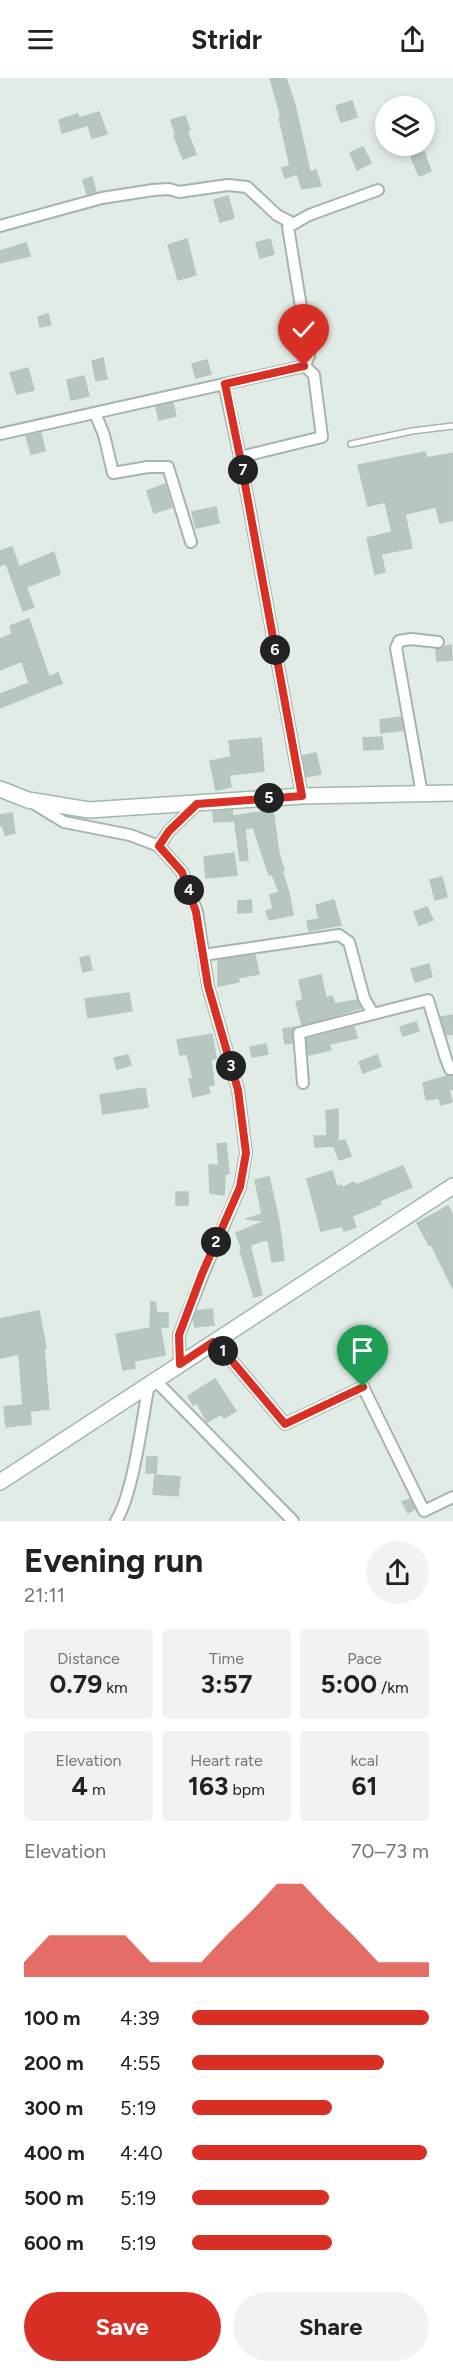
<!DOCTYPE html>
<meta charset="utf-8">
<style>
body{margin:0;font-family:Figtree,sans-serif;background:#f2f2f2;color:#222;height:100vh;display:flex;flex-direction:column;font-size:22px;white-space:nowrap}
*{box-sizing:border-box;margin:0}
p{font-size:20px;color:#767676}
.icon{flex:none;width:33px;height:33px;fill:none;stroke:currentColor;stroke-width:2;stroke-linecap:round;stroke-linejoin:round}
.map{position:relative;height:1443px;overflow:hidden}
.sheet{display:flex;flex-direction:column;background:#fff;flex:1}
.sheet>*{flex:none}
.fabs{position:absolute;left:375px;top:18px;display:grid;gap:12px}
.fabs a{display:grid;place-items:center;width:60px;height:60px;border-radius:50%;background:#fff;box-shadow:0 3px 9px #0003;font-size:30px}
.pin{position:absolute;display:grid;place-items:center;width:51px;height:51px;color:#fff;margin:-62px -26px;border-radius:50% 50% 50% 0;rotate:-45deg;box-shadow:0 0 6px #0007}
.pin .icon{rotate:45deg}
.km{position:absolute;width:30px;height:30px;margin:-15px;border-radius:50%;background:#222;color:#fff;font-size:16px;line-height:30px;text-align:center}
.round{display:grid;place-items:center;flex:none;width:63px;height:63px;border-radius:32px;background:#f2f2f2}
.head{display:flex;align-items:center;justify-content:space-between;height:102px;padding:0 24px}
h1{font-size:33px;font-weight:700;line-height:45px}
.figures{display:grid;grid-template-columns:repeat(3,1fr);gap:9px;height:102px;padding:6px 24px}
.figures div{display:grid;align-content:center;border-radius:6px;background:#f2f2f2;text-align:center}
.figures b{font-size:26px;font-weight:700}
.figures small{font-size:16px;font-weight:400}
.figures p{font-size:16px}
.chart{height:168px;padding:12px 24px}
.chart p{display:flex;justify-content:space-between}
.chart svg{width:100%;height:108px;margin-top:6px;fill:#d93025;opacity:.7}
.button{display:flex;gap:12px;margin-top:auto;padding:12px 24px}
.button a{flex:1;height:69px;border-radius:36px;background:#d93025;color:#fff;font-size:24px;font-weight:700;line-height:69px;text-align:center}
.button a+a{background:#f2f2f2;color:#222}
ul{padding:0 24px;list-style:none;font-size:20px}
li{display:grid;grid-template-columns:96px 72px 1fr;align-items:center;height:45px}
li i{height:15px;border-radius:8px;background:#d93025}
header{display:flex;justify-content:space-between;align-items:center;height:78px;padding:0 24px;background:#fff;font-size:27px;font-weight:700}
.map>svg:first-child{display:block}
</style>
<header><svg class="icon" aria-label="menu" viewBox="0 0 24 24"><path d="M4 6h16M4 12h16M4 18h16"/></svg>Stridr<svg class="icon" aria-label="share" viewBox="0 0 24 24"><path d="M12 15V3M7 8l5-5 5 5M5 13v7h14v-7"/></svg></header>
<div class="map">
<svg width="453" height="1443" viewBox="0 0 453 1443">
<rect width="100%" height="100%" fill="#e2ece7"/>
<path fill="#b7c7bf" stroke="#b5c6bd" stroke-width="1.5" d="M270,0h16l9,27 15,67 6,-2 5,16 -19,3 -5,-15 -12,4 -3,-10 8,-2 -11,-49h2z
M352,23l5,16 -16,5 -5,-16z
M99,34l8,22 -15,4 -4,-13 -26,8 -3,-13 19,-6 1,4z
M185,38l5,14 -3,1 9,23 -13,5 -9,-23h2l-5,-16z
M363,69l8,16 -14,7 -7,-17z
M424,74l7,19 -12,5 -8,-19z
M92,99l4,15 -9,2 -4,-14z
M228,118l6,22 -14,4 -6,-22z
M187,161l9,36 -18,5 -10,-35z
M270,161l4,15 -14,4 -4,-15z
M26,165l4,13 -30,7v-12z
M48,236l3,11 -11,2 -2,-10z
M103,280l4,21 -11,2 -4,-20z
M207,282l4,14 -15,4 -4,-14z
M28,290l6,22 -17,4 -7,-21z
M84,298l5,20 -18,4 -4,-20z
M173,325l3,13 -17,4 -3,-13z
M41,355l4,18 -14,3 -5,-18z
M425,374l2,6 26,-5v67l-13,3 -4,-16 -31,7 7,34 -31,6 4,18 -10,2 -8,-36 25,-6 -7,-30 -17,4 -10,-41z
M165,406l7,23 -18,6 -7,-22z
M216,429l3,16 -23,5 -4,-16z
M12,469l7,20 35,-15 6,22 -34,13 8,20 -11,4 -17,-48 -6,3v-15z
M29,541l20,58 9,-4 4,10 -62,25v-14l29,-11 -7,-22 -22,9v-31l12,-5 -2,-8z
M451,567l1,15 -15,1 -1,-12z
M401,639l2,13 -22,3 -1,-13z
M382,659l1,12 -19,1 -1,-12z
M261,660l3,33 -35,4 2,12 -15,3 -6,-29 21,-4 -2,-16z
M316,675l5,21 -15,3 -4,-21z
M232,732l1,11 -19,1 -1,-10z
M273,732l6,44 5,16 -2,1 7,22 4,22 -24,5 -3,-9 7,-2 -3,-14 9,-3 -7,-18 -3,1 -16,-48 -8,2 3,31 -8,1 -6,-45z
M12,735l3,20 -10,2 -2,-9h-3v-11z
M234,775l3,22 -31,3 -2,-21z
M442,799l5,20 -12,3 -5,-20z
M251,822l1,12 -14,1v-12z
M334,822l7,25 -32,6 -2,-10 12,-2 -3,-14z
M427,829l6,13 -14,5 -5,-13z
M255,877l4,19 -21,4 1,4 -21,4v-26z
M89,878l3,14 -9,2 -3,-14z
M429,886l3,13 -17,5 -4,-13z
M321,897l5,23 6,-2 3,8 22,-4 4,8 -59,17 -6,-23 7,-2 -4,-20z
M129,915l3,18 -44,7 -3,-19z
M453,937v19l-6,1 -6,-18z
M416,944l3,9 -16,5 -3,-9z
M294,949l-2,6v10l-7,1 -2,-15z
M354,949l3,11 -28,6 2,6 -23,5 -1,-16z
M212,956l4,24 -5,2 3,25 -6,1 2,7 -17,4 -4,-18h4l-6,-25 -7,1 -3,-15z
M266,966l2,10 -16,3 -2,-10z
M128,977l3,10 -14,4 -3,-11z
M377,977l4,11 -18,7 -4,-11z
M447,998l6,1v12l-4,1 3,12 -11,3 -2,-7 -13,2 -3,-17z
M145,1010l3,19 -45,7 -3,-19z
M338,1031v33l7,-2 6,16 -12,4 -5,-14 -19,1 -1,-11h13l-1,-25z
M226,1065l3,31h-4l-1,21 -14,-2 -1,-28h10l-2,-21z
M403,1088l9,21 -33,14 2,3 -29,12 4,11 -12,4 -2,-5 -21,5 -14,-52 25,-8 5,16 4,-2 1,3 12,-6 2,3z
M269,1099l10,45 5,38 -12,2 -4,-23 -18,6 12,50 -8,2 -14,-47h2l-6,-17 29,-12 -19,-2 16,-5 -7,-34z
M176,1114h12v13h-12z
M448,1128l5,10v73l-22,-45 -2,1 -12,-22z
M151,1224h4l2,11h11v14h-8l5,28 -31,6 1,7 -12,2 -7,-36 34,-6z
M212,1231l2,16 -19,2 -2,-8 3,-8z
M39,1233l7,37 -2,1 5,60 -19,2 1,13 -25,3 -2,-20 19,-2 -4,-51 -19,4v-39z
M215,1301l21,32 -12,7 -3,-4 -14,8 -10,-19 -4,2 -5,-9z
M147,1379h10l-1,16h-10z
M155,1397l25,2 -2,19 -25,-2z
M410,1421l5,10 -7,4 -6,-11z"/>
<g fill="none" stroke-linecap="round" stroke-linejoin="round">
<g stroke="#a5b4ad" stroke-width="8">
<path id="service" d="M351,366l61,-13 41,-5"/>
</g>
<g stroke="#a5b4ad" stroke-width="14">
<path id="minor" d="M0,148l102,-28 51,-8 16,-1 10,3 49,-7 19,2 30,28 17,9
M305,288l4,-10 -21,-129 21,-12 69,-25
M224,306l16,73
M95,335l9,22 9,38 35,-6h20l23,75
M0,356l305,-68 9,9 8,62 -82,20 62,339
M422,716l-26,-146 3,-7 12,-2 27,3
M33,725l31,19 66,13 29,11 23,26 15,40 11,74 30,104 8,63 -6,34 -37,87 -24,61 1,28
M159,768l10,-15 28,-27
M203,877l136,-20 10,7 15,56 9,16 55,-14 18,59 4,10h3
M303,1005l-4,-50 74,-19
M213,1264l9,7 63,75 78,-37 61,124 29,-14
M155,1302l138,141
M116,1443c18,-29 26,-102 33,-137"/>
</g>
<g stroke="#a1b8ad" stroke-width="18">
<path id="secondary" d="M0,711l28,11 61,10 213,-14 151,-3
M0,1404l453,-296"/>
</g>
<use href="#service" stroke="#fff" stroke-width="5"/>
<use href="#minor" stroke="#fff" stroke-width="10"/>
<use href="#secondary" stroke="#fff" stroke-width="15"/>
</g>
<g fill="none" stroke-linecap="round" stroke-linejoin="round">
<g stroke="#fff" stroke-width="12">
<path id="route" d="M304,288l-79,18 15,73 62,339 -105,8 -28,27 -10,15 23,26 14,40 12,74 30,104 8,63 -6,34 -38,87 -23,61 1,29 33,-22 9,7 63,75 78,-37"/>
</g>
<use href="#route" stroke="#d93025" stroke-width="8"/>
</g>
</svg>
<div class="fabs">
<a><svg class="icon" aria-label="layers" viewBox="0 0 24 24"><path d="M12 4l9 5-9 5-9-5zM3 14l9 5 9-5"/></svg></a>
</div>
<div class="pin" style="left:363px;top:1309px;background:#1e9e55"><svg class="icon" aria-label="arrive" viewBox="0 0 24 24"><path d="M6 21V4h12l-3 4 3 4H6"/></svg></div>
<div class="pin" style="left:304px;top:288px;background:#d93025"><svg class="icon" aria-label="check" viewBox="0 0 24 24"><path d="M5 12l5 5 9-10"/></svg></div>
<b class="km" style="left:223px;top:1273px">1</b>
<b class="km" style="left:216px;top:1164px">2</b>
<b class="km" style="left:231px;top:988px">3</b>
<b class="km" style="left:189px;top:812px">4</b>
<b class="km" style="left:269px;top:720px">5</b>
<b class="km" style="left:275px;top:572px">6</b>
<b class="km" style="left:243px;top:392px">7</b>
</div>
<section class="sheet">
<div class="head"><div><h1>Evening run</h1><p>21:11</p></div><a class="round"><svg class="icon" aria-label="share" viewBox="0 0 24 24"><path d="M12 15V3M7 8l5-5 5 5M5 13v7h14v-7"/></svg></a></div>
<div class="figures">
<div><p>Distance</p><b>0.79<small> km</small></b></div>
<div><p>Time</p><b>3:57</b></div>
<div><p>Pace</p><b>5:00<small> /km</small></b></div>
</div>
<div class="figures">
<div><p>Elevation</p><b>4<small> m</small></b></div>
<div><p>Heart rate</p><b>163<small> bpm</small></b></div>
<div><p>kcal</p><b>61</b></div>
</div>
<div class="chart"><p><span>Elevation</span>70–73 m</p>
<svg viewBox="0 0 160 44" preserveAspectRatio="none"><path d="M0 44V38L10 27L20 27L30 27L40 27L50 38L60 38L70 38L80 27L90 17L100 6L110 6L120 17L130 27L140 38L150 38L160 38V44z"/></svg>
</div>
<ul>
<li><b>100 m</b>4:39<i style="width:100%"></i></li>
<li><b>200 m</b>4:55<i style="width:81%"></i></li>
<li><b>300 m</b>5:19<i style="width:59%"></i></li>
<li><b>400 m</b>4:40<i style="width:99%"></i></li>
<li><b>500 m</b>5:19<i style="width:58%"></i></li>
<li><b>600 m</b>5:19<i style="width:59%"></i></li>
</ul>
<div class="button"><a>Save</a><a>Share</a></div>
</section>
